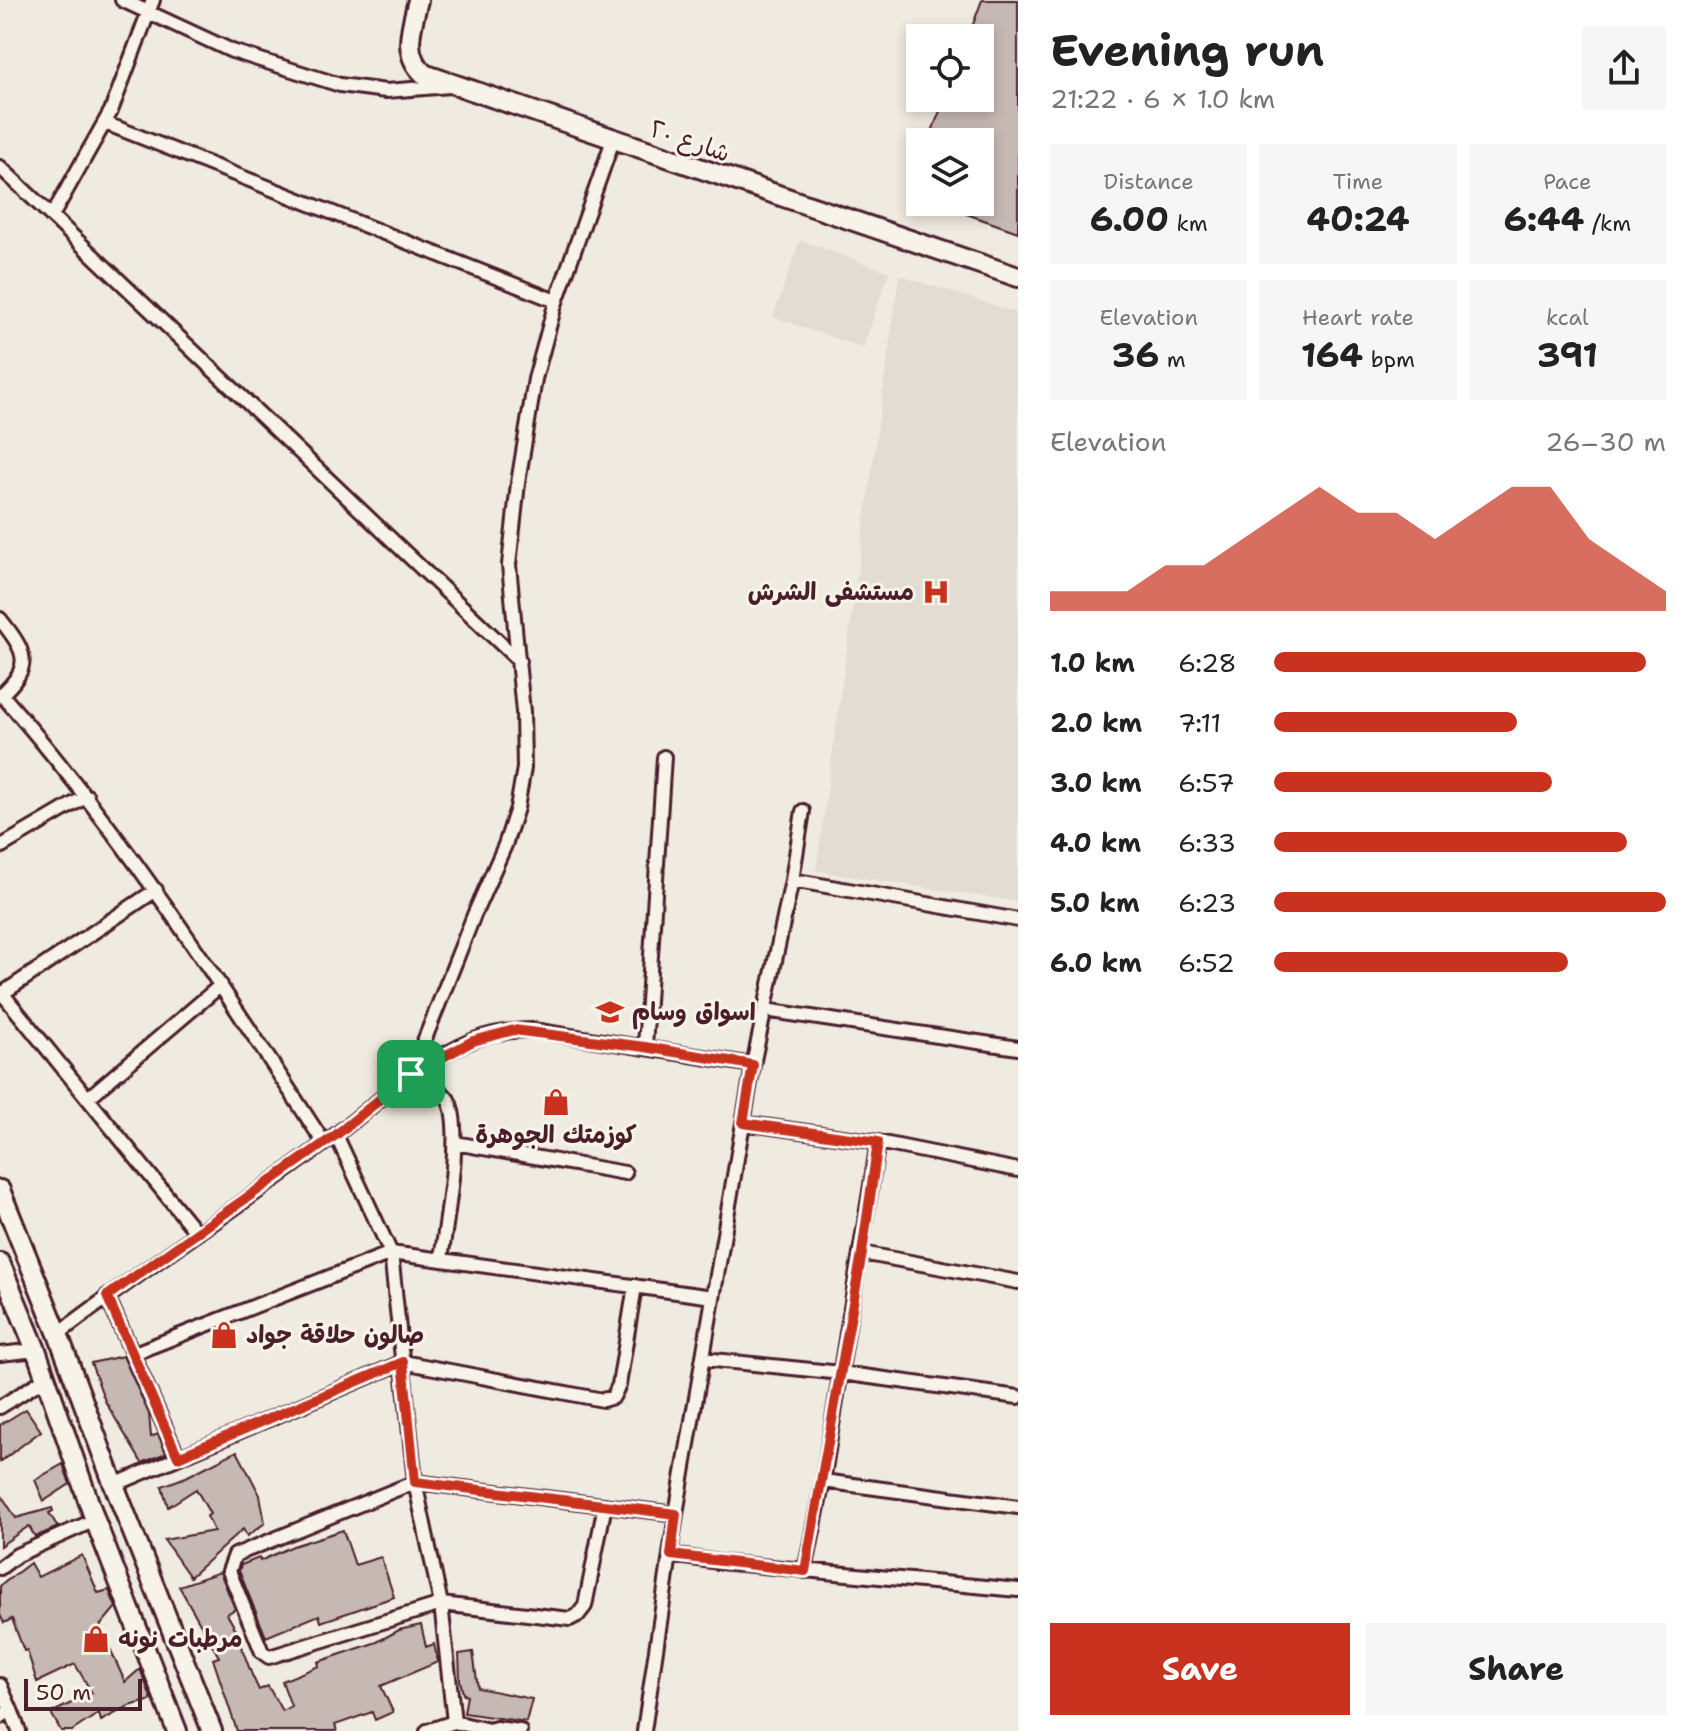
<!DOCTYPE html>
<meta charset="utf-8">
<style>
body{margin:0;font-family:"Shantell Sans","Playpen Sans Arabic",sans-serif;background:#f6f6f6;color:#222;height:100vh;display:flex;flex-direction:column;font-size:30px;white-space:nowrap}
*{box-sizing:border-box;margin:0}
p{font-size:26px;color:#767676}
.icon{flex:none;width:44px;height:44px;fill:none;stroke:currentColor;stroke-width:2;stroke-linecap:round;stroke-linejoin:round}
.map{position:relative;flex:1;overflow:hidden}
.panel{display:flex;flex-direction:column;background:#fff;width:680px}
.panel>*{flex:none}
.controls{position:absolute;left:906px;top:24px;display:grid;gap:16px}
.controls a{display:grid;place-items:center;width:88px;height:88px;border-radius:0px;background:#fff;box-shadow:0 4px 12px #0003;font-size:40px}
.scale{position:absolute;left:24px;bottom:20px;width:118px;box-sizing:border-box;padding-left:8px;border:4px solid #4a1f2b;border-top:0;font-size:22px;line-height:28px;white-space:nowrap;color:#4a1f2b;-webkit-text-stroke:6px #f7f3e8;paint-order:stroke}
.pin{position:absolute;display:grid;place-items:center;width:68px;height:68px;color:#fff;margin:-34px;border-radius:16px;box-shadow:0 4px 12px #0006}
.round{display:grid;place-items:center;flex:none;width:84px;height:84px;border-radius:0px;background:#f6f6f6}
.headline{display:flex;align-items:center;justify-content:space-between;height:136px;padding:0 32px}
h1{font-size:44px;font-weight:700;line-height:60px}
.figures{display:grid;grid-template-columns:repeat(3,1fr);gap:12px;height:136px;padding:8px 32px}
.figures div{display:grid;align-content:center;border-radius:0px;background:#f6f6f6;text-align:center}
.figures b{font-size:34px;font-weight:700}
.figures small{font-size:22px;font-weight:400}
.figures p{font-size:22px}
.chart{height:224px;padding:16px 32px}
.chart p{display:flex;justify-content:space-between}
.chart svg{width:100%;height:144px;margin-top:8px;fill:#c8321e;opacity:.7}
.cta{display:flex;gap:16px;margin-top:auto;padding:16px 32px}
.cta a{flex:1;height:92px;border-radius:0px;background:#c8321e;color:#fff;font-size:32px;font-weight:700;line-height:92px;text-align:center}
.cta a+a{background:#f6f6f6;color:#222}
ul{padding:0 32px;list-style:none;font-size:26px}
li{display:grid;grid-template-columns:128px 96px 1fr;align-items:center;height:60px}
li i{height:20px;border-radius:10px;background:#c8321e}
main{display:flex;flex:1;min-height:0}
.map>svg:first-child{display:block}
</style>
<main>
<div class="map">
<svg width="1018" height="1731" viewBox="0 0 1018 1731">
<rect width="100%" height="100%" fill="#f0ebe0"/>
<filter id="ink" filterUnits="userSpaceOnUse"><feTurbulence type="fractalNoise" baseFrequency=".0125" numOctaves="2"/><feDisplacementMap in="SourceGraphic" scale="16" xChannelSelector="R" yChannelSelector="G"/><feConvolveMatrix kernelMatrix="1 2 1 2 8 2 1 2 1" color-interpolation-filters="sRGB"/></filter>
<g filter="url(#ink)">
<path fill="#e3dcd2" d="M800,240l89,32 -26,76 -90,-31z
M899,275l119,38v589l-202,-31z"/>
<path fill="#c6b8b3" stroke="#4a1f2b" stroke-width="2" d="M982,0h36v232l-80,-28 42,-2v-60h-52l17,-44h35v-60h-12z
M123,1356l26,58 2,23 7,-3 8,19 -24,10 -37,-62 -14,-38z
M26,1409l15,22 -41,31v-37z
M237,1451l23,44 5,28 -18,13 -4,-7 -53,48 -26,-37 50,-9 -7,-15 3,-2 -14,-25 -28,18 -6,-21 24,-9z
M63,1464l7,20 -26,17 -9,-21z
M0,1493l16,25 36,-10 1,3 -4,2 9,14 -23,10 -6,-11 -29,20z
M343,1530l12,35 26,-8 13,40 -73,25 -2,-7 -53,22 -27,-66 2,-6 18,-7 1,3 33,-15z
M82,1555l16,38 11,-3 7,17 -16,19 25,56 15,-13 12,31 -23,6 -28,15 -2,-8 -27,18h-11l-10,-18 41,-20 -17,-29 -38,18 -10,-32 -3,1 -12,-32 -8,4 -4,-8v-29l30,-23 8,14z
M220,1572l15,37 -8,5 16,28 -3,1 12,32 7,15 9,-4 14,25 9,-5 -9,-25 37,-15 -1,-4 59,-20 22,-12 22,-5 5,22 8,-3 4,18 -57,24 12,26 -18,8 -3,-8 -37,13 2,6h-100l-24,-72 6,-2 -40,-71z
M473,1652l5,36 54,11 -6,23 -62,-9 3,-18 -4,-1 -3,-14 -1,-26z"/>
<g fill="none" stroke-linecap="round" stroke-linejoin="round">
<g stroke="#4a1f2b" stroke-width="18">
<path id="street" d="M122,0l110,51 108,34 46,6 64,-5
M105,123l451,178
M0,167l519,494
M52,216l59,-105 42,-111
M0,619c26,33 34,46 0,77
M2,695c122,139 221,293 322,448
M0,847l87,-51
M792,880l226,40
M2,993l195,240
M0,995l156,-105
M765,1010l253,38
M645,1047l19,-290
M88,1098l133,-113
M743,1123l135,19 140,28
M336,1135l55,118 24,229 26,122 13,118
M455,1143l170,30
M862,1253l156,29
M441,1260c4,-33 24,-137 6,-162 -9,-11 -24,-18 -36,-24l63,-159 31,-70 12,-37 7,-40 -1,-56 -14,-147 9,-82 17,-104 20,-74 58,-165
M107,1296l71,161
M58,1334c90,-69 186,-130 276,-198 46,-35 85,-73 140,-96 19,-8 39,-10 59,-10l220,35
M0,1354l36,-4
M132,1354l259,-101 322,44
M704,1359l137,14 177,24
M0,1407l46,-29
M823,1481l195,26
M114,1485l289,-123 200,38 10,-3 6,-12 16,-99
M605,1505l-20,101 -7,9 -8,4 -129,-15 -172,53 -7,-5 -33,-81 6,-16 180,-73 261,32
M671,1555l48,7 299,28
M0,1568l17,-13 78,-35
M805,1571l18,-90 55,-339
M0,1685l11,25
M0,1717l11,-7 8,21
M427,1731l27,-9 35,8 7,-2 24,3
M644,1731l32,-217 77,-449 39,-185 11,-69"/>
</g>
<g stroke="#4a1f2b" stroke-width="24">
<path id="secondary" d="M418,0c-6,27 -17,53 6,74l594,203
M0,1190l58,144 56,151 98,246
M0,1263l36,87 59,170 82,211"/>
</g>
<use href="#street" stroke="#f7f3e8" stroke-width="12"/>
<use href="#secondary" stroke="#f7f3e8" stroke-width="18"/>
</g>
</g>
<g fill="none" stroke-linecap="round" stroke-linejoin="round" filter="url(#ink)">
<g stroke="#fff" stroke-width="16">
<path id="route" d="M514,1030l131,17 108,18 -10,58 135,19 -16,111 -57,318 -134,-16 5,-41 -261,-32 -12,-120 -225,95 -71,-161 229,-161 75,-61 62,-33z"/>
</g>
<use href="#route" stroke="#c8321e" stroke-width="10"/>
</g>
<defs>
<g id="hospital-bare" transform="scale(2.16)"><path d="M-5-5h3v3.5h4V-5h3V5h-3V1.5h-4V5h-3Z" fill="#c8321e" stroke="#f7f3e8" stroke-width="2.5" paint-order="stroke"/></g>
<g id="school-bare" transform="scale(2.16)"><path d="M0-5L7-2L0 1L-7-2ZM-4 1L0 2.5L4 1V4Q0 6-4 4Z" fill="#c8321e" stroke="#f7f3e8" stroke-width="2.5" paint-order="stroke"/></g>
<g id="shop-bare" transform="scale(2.16)"><path d="M-5-2.5h2.3a2.7 3.5 0 0 1 5.4 0H5L5.5 6h-11ZM-1.5-2.5h3a1.5 2.3 0 0 0-3 0Z" fill="#c8321e" stroke="#f7f3e8" stroke-width="2.5" paint-order="stroke"/></g>
</defs>
<g fill-rule="evenodd">
<use href="#hospital-bare" x="936" y="592"/>
<use href="#school-bare" x="610" y="1012"/>
<use href="#shop-bare" x="556" y="1102"/>
<use href="#shop-bare" x="224" y="1335"/>
<use href="#shop-bare" x="96" y="1639"/>
</g>
<g text-anchor="middle" dominant-baseline="central" stroke-width="6" stroke-linejoin="round" paint-order="stroke">
<g font-size="24" fill="#4a1f2b" stroke="#f7f3e8">
<text transform="translate(690 141) rotate(19)">شارع ٢٠</text>
</g>
<g font-size="24" font-weight="bold" fill="#4a1f2b" stroke="#f7f3e8" text-anchor="start">
<text x="914" y="592" text-anchor="end">مستشفى الشرش</text>
<text x="632" y="1012">اسواق وسام</text>
<text x="556" y="1135" text-anchor="middle">كوزمتك الجوهرة</text>
<text x="246" y="1335">صالون حلاقة جواد</text>
<text x="118" y="1639">مرطبات نونه</text>
</g>
</g>
</svg>
<div class="controls">
<a><svg class="icon" aria-label="locate" viewBox="0 0 24 24"><circle cx="12" cy="12" r="6"/><path d="M12 2v4M12 18v4M2 12h4M18 12h4"/></svg></a>
<a><svg class="icon" aria-label="layers" viewBox="0 0 24 24"><path d="M12 4l9 5-9 5-9-5zM3 14l9 5 9-5"/></svg></a>
</div>
<div class="scale">50 m</div>
<div class="pin" style="left:411px;top:1074px;background:#1e9e55"><svg class="icon" aria-label="arrive" viewBox="0 0 24 24"><path d="M6 21V4h12l-3 4 3 4H6"/></svg></div>
</div>
<section class="panel">
<div class="headline"><div><h1>Evening run</h1><p>21:22 · 6 × 1.0 km</p></div><a class="round"><svg class="icon" aria-label="share" viewBox="0 0 24 24"><path d="M12 15V3M7 8l5-5 5 5M5 13v7h14v-7"/></svg></a></div>
<div class="figures">
<div><p>Distance</p><b>6.00<small> km</small></b></div>
<div><p>Time</p><b>40:24</b></div>
<div><p>Pace</p><b>6:44<small> /km</small></b></div>
</div>
<div class="figures">
<div><p>Elevation</p><b>36<small> m</small></b></div>
<div><p>Heart rate</p><b>164<small> bpm</small></b></div>
<div><p>kcal</p><b>391</b></div>
</div>
<div class="chart"><p><span>Elevation</span>26–30 m</p>
<svg viewBox="0 0 160 44" preserveAspectRatio="none"><path d="M0 44V38L10 38L20 38L30 30L40 30L50 22L60 14L70 6L80 14L90 14L100 22L110 14L120 6L130 6L140 22L150 30L160 38V44z"/></svg>
</div>
<ul>
<li><b>1.0 km</b>6:28<i style="width:95%"></i></li>
<li><b>2.0 km</b>7:11<i style="width:62%"></i></li>
<li><b>3.0 km</b>6:57<i style="width:71%"></i></li>
<li><b>4.0 km</b>6:33<i style="width:90%"></i></li>
<li><b>5.0 km</b>6:23<i style="width:100%"></i></li>
<li><b>6.0 km</b>6:52<i style="width:75%"></i></li>
</ul>
<div class="cta"><a>Save</a><a>Share</a></div>
</section>
</main>
